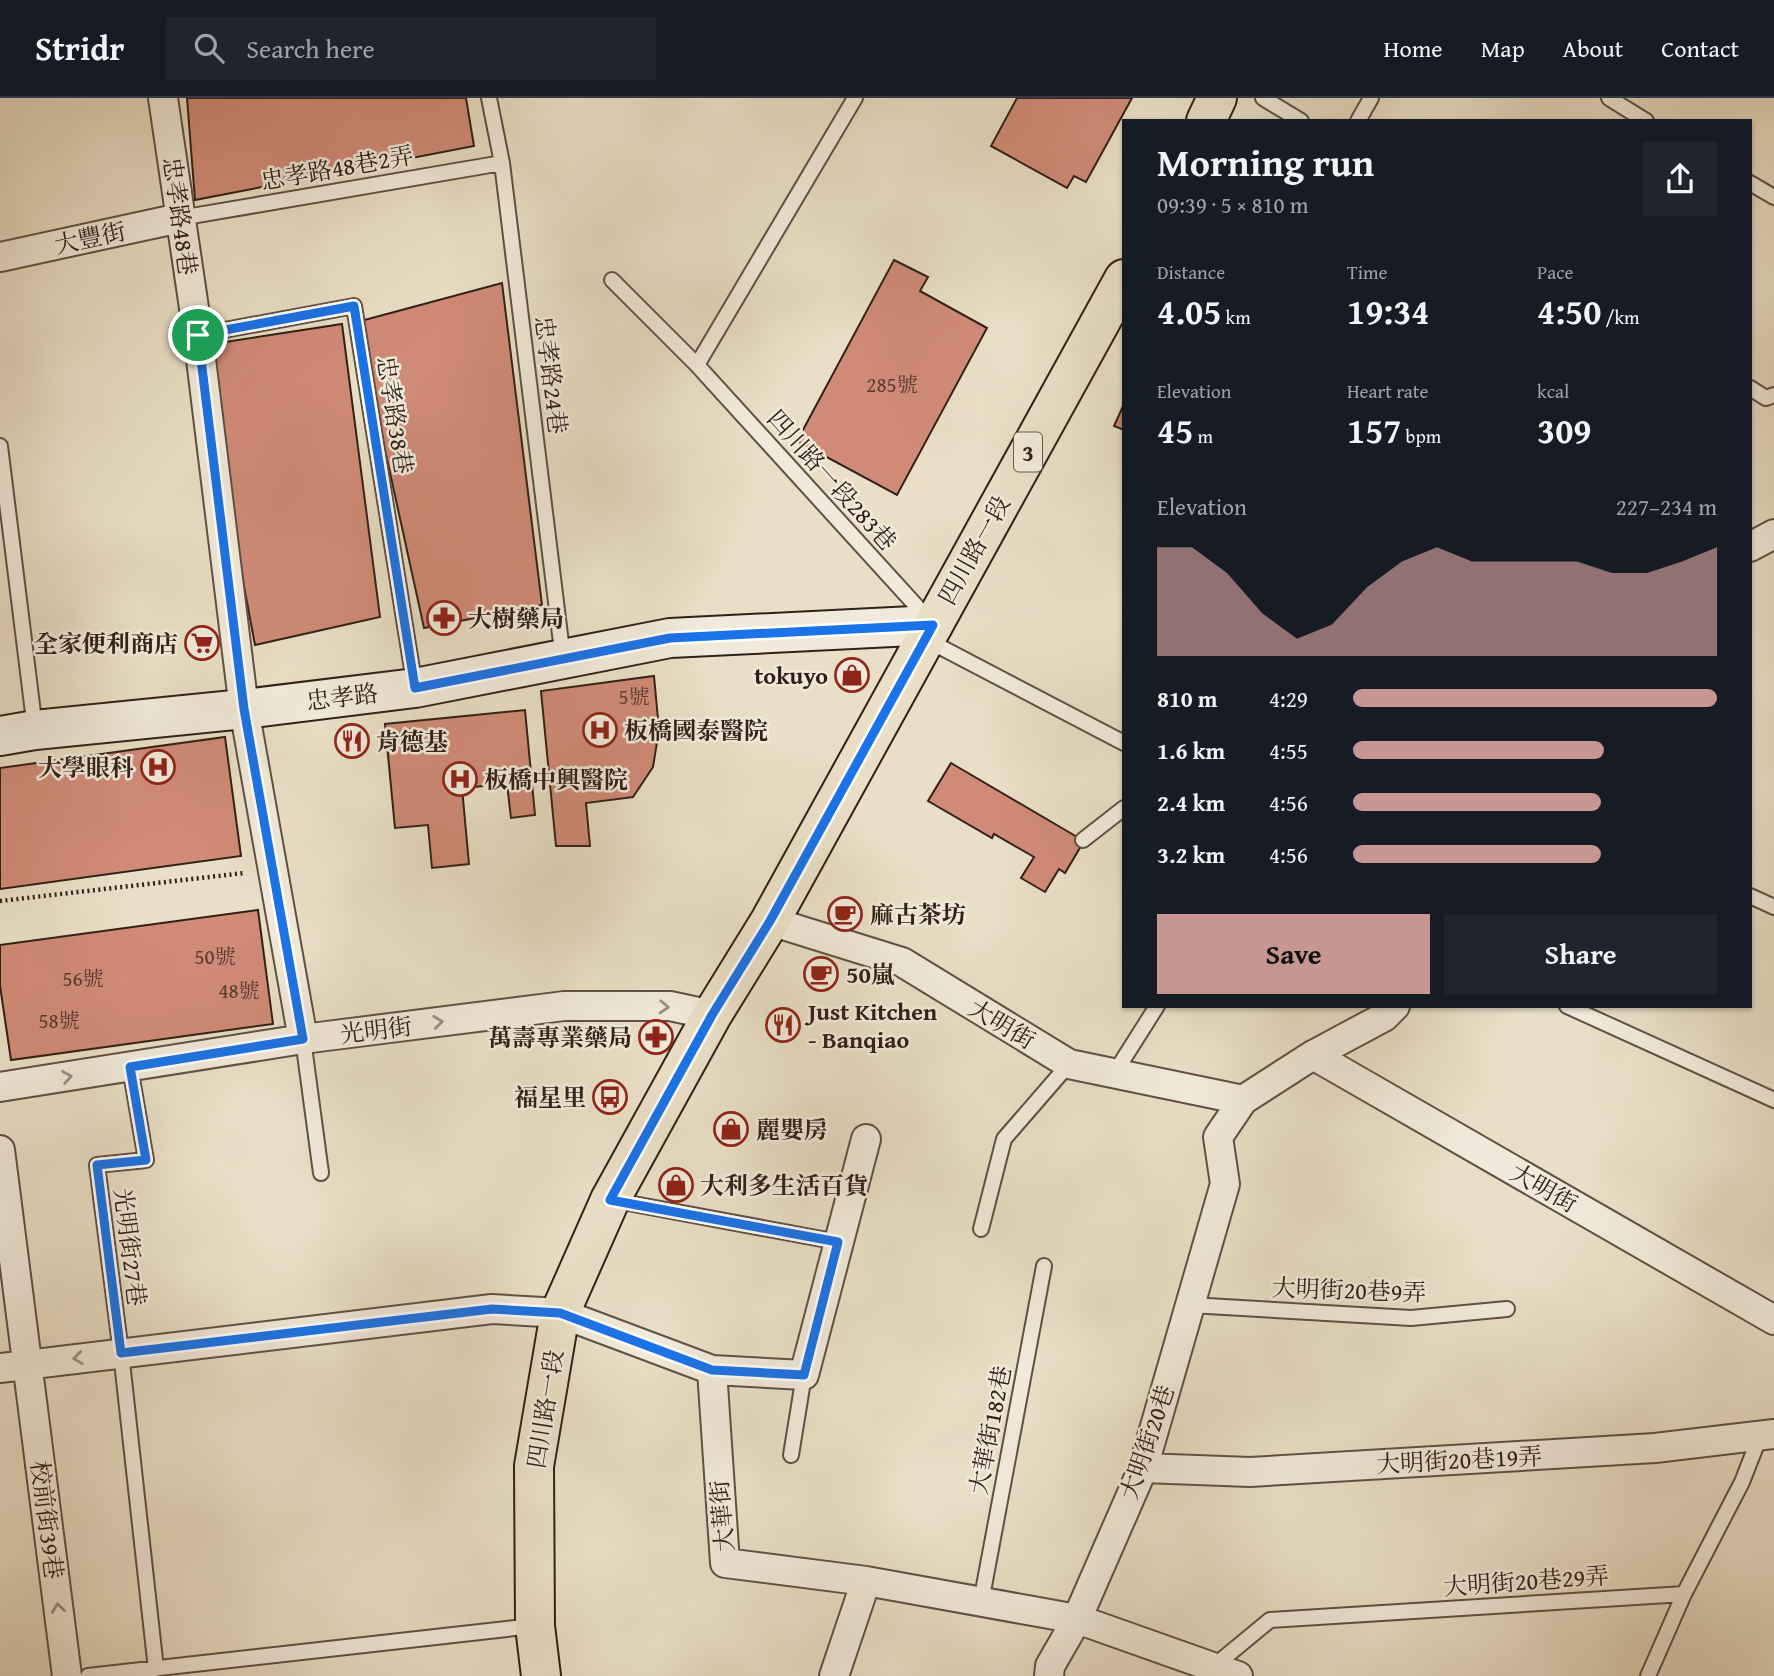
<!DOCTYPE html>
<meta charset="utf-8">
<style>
body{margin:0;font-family:"Gentium Book Plus","Noto Serif TC",serif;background:#20242c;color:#f1f3f6;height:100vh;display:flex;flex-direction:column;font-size:26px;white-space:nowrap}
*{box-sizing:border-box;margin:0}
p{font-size:23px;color:#9ea1a6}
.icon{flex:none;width:38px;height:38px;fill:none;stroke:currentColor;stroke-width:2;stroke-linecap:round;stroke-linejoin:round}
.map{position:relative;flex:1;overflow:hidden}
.drawer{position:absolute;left:1122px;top:21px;width:630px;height:889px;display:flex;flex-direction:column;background:#171b24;border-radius:0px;box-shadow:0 2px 5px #0004}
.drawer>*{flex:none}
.pin{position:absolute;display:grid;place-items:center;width:60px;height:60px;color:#fff;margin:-30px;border:4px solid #fff;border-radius:50%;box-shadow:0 2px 7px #0007}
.round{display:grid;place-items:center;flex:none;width:74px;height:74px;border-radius:0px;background:#20242c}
.overview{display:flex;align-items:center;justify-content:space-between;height:119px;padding:0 35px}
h1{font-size:38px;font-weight:600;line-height:52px}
.figures{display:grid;grid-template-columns:repeat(3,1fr);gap:10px;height:119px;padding:7px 35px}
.figures div{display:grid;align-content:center}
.figures b{font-size:35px;font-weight:600}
.figures small{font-size:19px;font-weight:400}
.figures p{font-size:19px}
.chart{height:196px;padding:14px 35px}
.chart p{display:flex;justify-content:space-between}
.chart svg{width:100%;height:126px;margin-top:7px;fill:#c59692;opacity:.7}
.cta{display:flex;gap:14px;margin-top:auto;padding:14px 35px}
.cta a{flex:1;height:80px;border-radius:0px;background:#c59692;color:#111;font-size:28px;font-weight:600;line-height:80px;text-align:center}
.cta a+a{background:#20242c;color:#f1f3f6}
ul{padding:0 35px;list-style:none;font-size:23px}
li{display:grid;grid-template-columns:112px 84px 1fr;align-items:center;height:52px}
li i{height:18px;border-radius:9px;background:#c59692}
header{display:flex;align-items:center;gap:42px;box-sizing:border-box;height:98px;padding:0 35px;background:#171b24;border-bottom:2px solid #363941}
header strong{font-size:33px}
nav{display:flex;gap:38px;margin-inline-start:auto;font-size:24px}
.search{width:490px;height:63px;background:#20242c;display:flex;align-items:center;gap:18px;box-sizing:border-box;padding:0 24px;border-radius:0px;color:#9ea1a6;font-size:26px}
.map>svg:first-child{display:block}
</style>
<header>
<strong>Stridr</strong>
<div class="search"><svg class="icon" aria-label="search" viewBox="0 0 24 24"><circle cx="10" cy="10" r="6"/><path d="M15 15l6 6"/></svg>Search here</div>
<nav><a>Home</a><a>Map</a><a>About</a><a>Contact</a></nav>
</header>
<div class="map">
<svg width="1774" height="1578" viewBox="0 0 1774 1578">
<rect width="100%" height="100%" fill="#e9dfc6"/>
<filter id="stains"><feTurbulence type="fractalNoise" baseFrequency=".00286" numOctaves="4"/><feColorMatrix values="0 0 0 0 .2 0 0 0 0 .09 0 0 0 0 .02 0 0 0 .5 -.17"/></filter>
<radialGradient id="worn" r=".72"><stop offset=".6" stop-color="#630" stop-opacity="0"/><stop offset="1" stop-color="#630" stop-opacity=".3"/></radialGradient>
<path fill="#d08b78" stroke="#322018" stroke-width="2" d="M187,0h279l8,48 -279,54z
M1017,0h115l-46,84 -12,-6 -7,12 -76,-42z
M894,162l34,17 -8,14 67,37 -90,167 -100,-54z
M502,185l40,322 -118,23 -67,-306z
M342,226l38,293 -125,28 -56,-299z
M1124,306v26l-10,-4z
M654,578l5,54 -6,37 -20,30 -47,6 4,43h-34l-15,-155z
M525,612l10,105 -24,3 -4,-34 -45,4 7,76 -37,4 -4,-43 -33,3 -10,-104z
M225,639l16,119 -241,33v-121z
M951,665l133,78 -19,32 -6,-4 -14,23 -24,-14 13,-21 -40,-23 -2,4 -64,-37z
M258,812l15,114 -262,36 -11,-74v-41z"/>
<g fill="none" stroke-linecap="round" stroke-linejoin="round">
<g stroke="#605044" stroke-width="18">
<path id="lane" d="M489,0l13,65 61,496
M1263,0l38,23
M1609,0l37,23
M1358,23l13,-23
M1750,85l24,14
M180,120l322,-55
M612,182l85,85 233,256
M198,237l156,-29 61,382
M697,267l158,-267
M1750,290l16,10 8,-3
M0,348l35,283
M927,542l197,103
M1083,742l41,-32
M1750,798l24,11
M1567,908l207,94
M303,941l18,134
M130,969l16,93 -49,5 24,188 35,316
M1114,976l43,-68
M612,1102l226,42
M981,1131l23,-90 65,-75
M1190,1207l221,13 96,-9
M791,1357l13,-80
M981,1504l63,-336
M1213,1569l57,-47 414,-26 58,-112 18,-46
M88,1578l445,-50
M1648,1578l36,-82"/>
</g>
<g stroke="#605044" stroke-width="32">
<path id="street" d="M163,0l35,237 46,374 59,330
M0,159l180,-39
M1750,449l24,-13
M770,823l132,41 167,102 174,36
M1313,957l461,265
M0,989l303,-48 261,-33h106l42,9
M0,1052l67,526
M0,1270l492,-59 68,4 152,57 13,193 141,18
M712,1272l92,5 62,-236
M1143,1370l107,4 405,-24 119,-14
M834,1578l32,-95 211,38 -27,47 -1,10
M1238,1578l-161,-57 66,-151 82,-284 -7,-47 25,-37 70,-45 71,-38 11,-11"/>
</g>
<g stroke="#322018" stroke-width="42">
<path id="secondary" d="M0,638l35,-6 209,-21 171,-21 255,-50 263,-13"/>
</g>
<g stroke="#322018" stroke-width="42">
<path id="primary" d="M1206,23l11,-23
M541,1578l-6,-50 -1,-160 26,-153 50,-113 102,-185 58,-94 354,-642"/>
</g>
<path stroke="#322018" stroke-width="4.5" stroke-dasharray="2 3.5" stroke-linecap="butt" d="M0,803l244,-28"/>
<use href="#lane" stroke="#f1eada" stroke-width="14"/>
<use href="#street" stroke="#f1eada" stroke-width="28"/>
<use href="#secondary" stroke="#f1eada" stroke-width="38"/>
<use href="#primary" stroke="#e9dfc6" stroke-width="38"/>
</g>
<defs><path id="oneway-chevron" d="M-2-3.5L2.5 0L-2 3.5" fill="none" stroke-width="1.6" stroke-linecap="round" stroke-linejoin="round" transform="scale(1.75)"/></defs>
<g stroke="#9b8f83">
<use href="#oneway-chevron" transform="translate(664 909) rotate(3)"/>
<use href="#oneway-chevron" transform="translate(438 924) rotate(-7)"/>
<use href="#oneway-chevron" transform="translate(67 979) rotate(-9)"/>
<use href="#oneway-chevron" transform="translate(78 1260) rotate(173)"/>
<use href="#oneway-chevron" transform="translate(58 1510) rotate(-97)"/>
</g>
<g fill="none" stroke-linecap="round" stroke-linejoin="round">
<g stroke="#fff" stroke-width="14">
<path id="route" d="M354,208l61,382 255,-50 263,-13 -163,296 -58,94 -102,185 228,42 -34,133 -92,-5 -152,-57 -68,-4 -371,44 -24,-188 49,-5 -16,-93 173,-28 -59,-330 -46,-374z"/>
</g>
<use href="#route" stroke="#1a73e8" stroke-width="9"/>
</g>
<defs>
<g id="pharmacy-ring" transform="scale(1.75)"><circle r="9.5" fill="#f1eada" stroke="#8f2418" stroke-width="1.5"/><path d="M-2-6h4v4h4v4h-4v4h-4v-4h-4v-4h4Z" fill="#8f2418"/></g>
<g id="supermarket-ring" transform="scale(1.75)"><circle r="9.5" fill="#f1eada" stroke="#8f2418" stroke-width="1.5"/><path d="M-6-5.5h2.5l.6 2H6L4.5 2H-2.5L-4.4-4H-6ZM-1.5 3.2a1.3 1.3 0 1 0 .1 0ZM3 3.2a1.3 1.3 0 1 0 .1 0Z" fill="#8f2418"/></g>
<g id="shop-ring" transform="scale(1.75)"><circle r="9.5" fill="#f1eada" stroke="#8f2418" stroke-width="1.5"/><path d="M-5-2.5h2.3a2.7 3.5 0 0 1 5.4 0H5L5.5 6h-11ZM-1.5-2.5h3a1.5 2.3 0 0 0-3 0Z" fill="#8f2418"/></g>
<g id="hospital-ring" transform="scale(1.75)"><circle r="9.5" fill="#f1eada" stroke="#8f2418" stroke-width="1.5"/><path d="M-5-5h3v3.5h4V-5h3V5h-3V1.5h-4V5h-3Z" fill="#8f2418"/></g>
<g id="restaurant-ring" transform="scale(1.75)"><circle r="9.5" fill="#f1eada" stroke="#8f2418" stroke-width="1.5"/><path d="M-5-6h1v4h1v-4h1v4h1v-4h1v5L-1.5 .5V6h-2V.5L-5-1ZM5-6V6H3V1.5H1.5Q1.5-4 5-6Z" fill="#8f2418"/></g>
<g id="cafe-ring" transform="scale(1.75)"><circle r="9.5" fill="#f1eada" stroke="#8f2418" stroke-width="1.5"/><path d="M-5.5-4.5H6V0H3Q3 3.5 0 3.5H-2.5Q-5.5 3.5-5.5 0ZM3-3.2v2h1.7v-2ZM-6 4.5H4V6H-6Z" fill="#8f2418"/></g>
<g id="bus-ring" transform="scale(1.75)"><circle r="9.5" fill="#f1eada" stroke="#8f2418" stroke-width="1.5"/><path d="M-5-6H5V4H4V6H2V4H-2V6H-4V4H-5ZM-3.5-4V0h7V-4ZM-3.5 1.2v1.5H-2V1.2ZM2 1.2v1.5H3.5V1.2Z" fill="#8f2418"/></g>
</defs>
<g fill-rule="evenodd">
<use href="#pharmacy-ring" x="444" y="520"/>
<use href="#supermarket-ring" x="202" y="545"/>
<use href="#shop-ring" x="852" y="577"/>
<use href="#hospital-ring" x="600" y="632"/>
<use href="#restaurant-ring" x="352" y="643"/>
<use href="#hospital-ring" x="158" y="669"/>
<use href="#hospital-ring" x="460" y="681"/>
<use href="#cafe-ring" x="845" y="816"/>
<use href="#cafe-ring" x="821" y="876"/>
<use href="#restaurant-ring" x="783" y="927"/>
<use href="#pharmacy-ring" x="656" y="939"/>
<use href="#bus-ring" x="610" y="999"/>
<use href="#shop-ring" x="731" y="1031"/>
<use href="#shop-ring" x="676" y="1087"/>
</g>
<g text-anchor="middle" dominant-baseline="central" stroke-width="5" stroke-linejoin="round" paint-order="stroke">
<g font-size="21" fill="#5a3b30">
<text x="892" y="286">285號</text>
<text x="634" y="598">5號</text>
<text x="215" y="858">50號</text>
<text x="83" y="880">56號</text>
<text x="239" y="892">48號</text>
<text x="59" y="922">58號</text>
</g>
<rect fill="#f1eada" stroke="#6b5d52" stroke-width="2" x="1014" y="334.5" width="28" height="39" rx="5"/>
<g font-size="23" font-weight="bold" fill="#322018">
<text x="1028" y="354">3</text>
</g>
<g font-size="24" fill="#322018" stroke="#f1eada">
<text transform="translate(337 70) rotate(-10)">忠孝路48巷2弄</text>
<text transform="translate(180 118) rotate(82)">忠孝路48巷</text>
<text transform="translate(90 140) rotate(-12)">大豐街</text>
<text transform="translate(551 277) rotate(83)">忠孝路24巷</text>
<text transform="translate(395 317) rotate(81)">忠孝路38巷</text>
<text transform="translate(832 382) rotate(48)">四川路一段283巷</text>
<text transform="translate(974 452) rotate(-61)">四川路一段</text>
<text transform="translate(342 599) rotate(-7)">忠孝路</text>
<text transform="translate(1002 926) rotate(31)">大明街</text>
<text transform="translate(376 932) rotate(-7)">光明街</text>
<text transform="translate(1544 1090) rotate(30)">大明街</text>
<text transform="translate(130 1149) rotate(83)">光明街27巷</text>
<text transform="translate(1349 1192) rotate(2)">大明街20巷9弄</text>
<text transform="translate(545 1311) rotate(-81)">四川路一段</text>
<text transform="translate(990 1332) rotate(-79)">大華街182巷</text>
<text transform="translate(1147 1344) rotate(-71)">大明街20巷</text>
<text transform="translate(1459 1362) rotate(-3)">大明街20巷19弄</text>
<text transform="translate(722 1418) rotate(-95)">大華街</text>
<text transform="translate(47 1422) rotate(83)">校前街39巷</text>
<text transform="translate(1526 1483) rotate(-4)">大明街20巷29弄</text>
</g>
<g font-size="24" font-weight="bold" fill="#322018" stroke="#f1eada" text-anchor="start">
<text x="468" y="520">大樹藥局</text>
<text x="178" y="545" text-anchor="end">全家便利商店</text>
<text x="828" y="577" text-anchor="end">tokuyo</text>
<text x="624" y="632">板橋國泰醫院</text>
<text x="376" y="643">肯德基</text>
<text x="134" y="669" text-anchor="end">大學眼科</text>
<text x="484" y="681">板橋中興醫院</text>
<text x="870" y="816">麻古茶坊</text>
<text x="846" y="876">50嵐</text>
<text x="808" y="913">Just Kitchen<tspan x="808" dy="28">- Banqiao</tspan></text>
<text x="632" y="939" text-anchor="end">萬壽專業藥局</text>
<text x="586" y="999" text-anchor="end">福星里</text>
<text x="756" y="1031">麗嬰房</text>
<text x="700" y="1087">大利多生活百貨</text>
</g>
</g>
<rect width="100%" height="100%" filter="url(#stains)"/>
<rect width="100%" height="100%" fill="url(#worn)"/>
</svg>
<div class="pin" style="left:198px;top:237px;background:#1e9e55"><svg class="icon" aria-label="arrive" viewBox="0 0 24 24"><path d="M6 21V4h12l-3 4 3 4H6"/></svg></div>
<section class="drawer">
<div class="overview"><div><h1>Morning run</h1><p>09:39 · 5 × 810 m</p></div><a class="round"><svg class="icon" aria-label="share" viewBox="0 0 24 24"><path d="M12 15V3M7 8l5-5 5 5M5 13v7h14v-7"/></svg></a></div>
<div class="figures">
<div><p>Distance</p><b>4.05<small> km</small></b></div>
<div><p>Time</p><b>19:34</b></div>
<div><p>Pace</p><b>4:50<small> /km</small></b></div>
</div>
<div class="figures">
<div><p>Elevation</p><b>45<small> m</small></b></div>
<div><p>Heart rate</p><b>157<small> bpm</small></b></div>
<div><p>kcal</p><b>309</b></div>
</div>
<div class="chart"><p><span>Elevation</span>227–234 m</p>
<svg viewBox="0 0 160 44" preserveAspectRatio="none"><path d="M0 44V6L10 6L20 15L30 29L40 38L50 33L60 20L70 11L80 6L90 11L100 11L110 11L120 11L130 15L140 15L150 11L160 6V44z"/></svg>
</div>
<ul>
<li><b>810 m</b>4:29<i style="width:100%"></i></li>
<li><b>1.6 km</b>4:55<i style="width:69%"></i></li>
<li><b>2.4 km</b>4:56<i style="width:68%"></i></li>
<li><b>3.2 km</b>4:56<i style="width:68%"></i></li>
</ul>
<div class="cta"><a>Save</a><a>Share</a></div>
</section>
</div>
